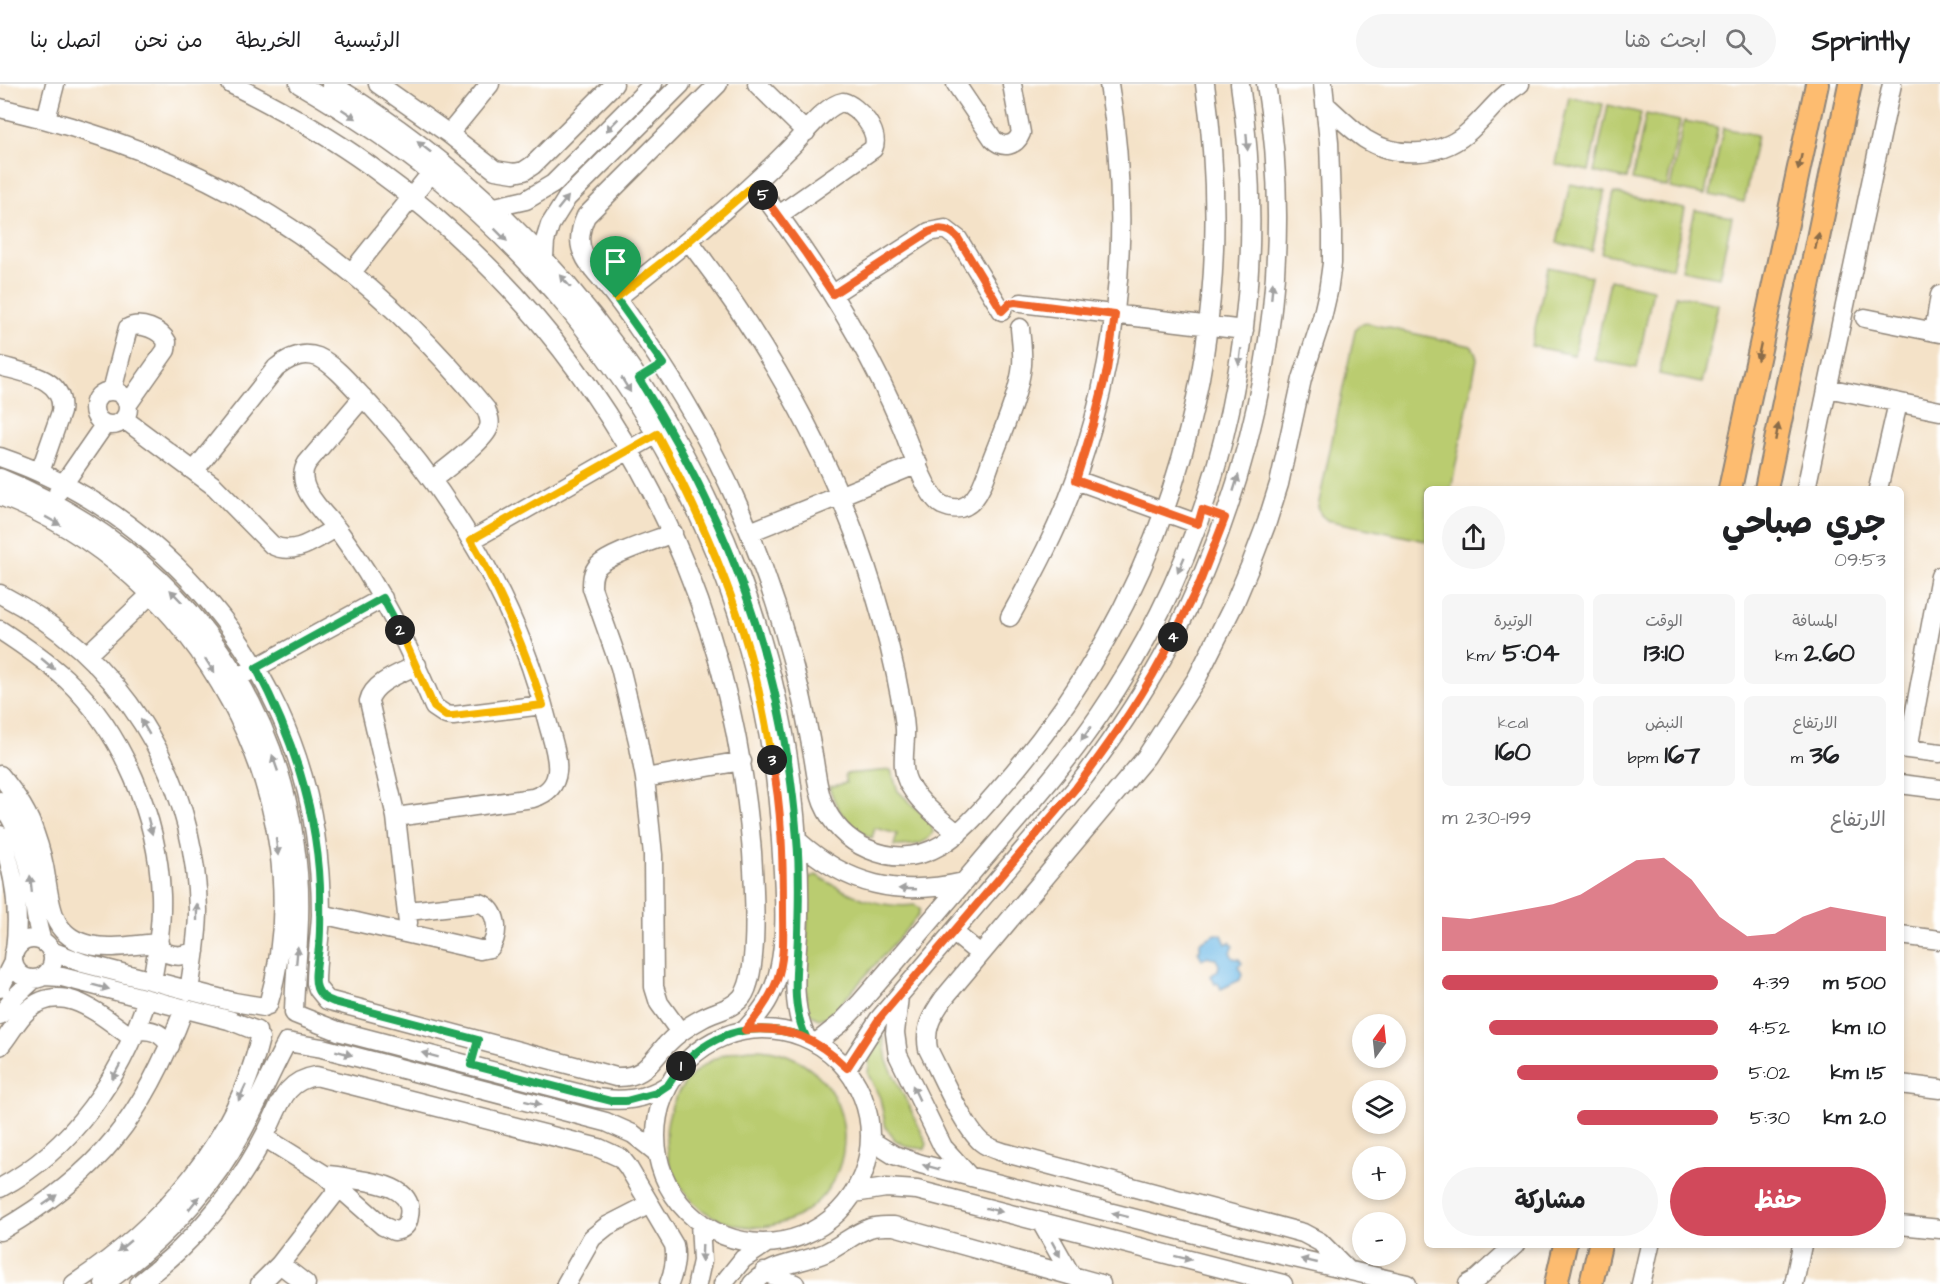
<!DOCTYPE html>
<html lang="ar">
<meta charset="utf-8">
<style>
body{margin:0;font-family:"Architects Daughter","Playpen Sans Arabic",sans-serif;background:#f6f6f6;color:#202124;direction:rtl;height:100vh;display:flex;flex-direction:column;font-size:22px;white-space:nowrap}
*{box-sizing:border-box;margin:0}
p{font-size:20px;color:#757577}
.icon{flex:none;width:33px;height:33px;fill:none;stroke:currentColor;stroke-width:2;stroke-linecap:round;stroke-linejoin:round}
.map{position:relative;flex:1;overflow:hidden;direction:ltr}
.side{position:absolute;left:1424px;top:402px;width:480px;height:762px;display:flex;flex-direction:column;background:#fff;border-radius:9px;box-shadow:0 3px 9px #0003;direction:rtl}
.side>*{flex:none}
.needle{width:39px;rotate:15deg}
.buttons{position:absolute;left:1352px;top:930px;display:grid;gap:12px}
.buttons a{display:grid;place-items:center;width:54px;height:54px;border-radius:50%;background:#fff;box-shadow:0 3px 9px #0003;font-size:30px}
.pin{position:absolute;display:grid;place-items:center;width:51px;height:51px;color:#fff;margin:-62px -26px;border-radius:50% 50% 50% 0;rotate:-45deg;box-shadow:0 0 6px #0007}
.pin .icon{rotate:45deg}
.km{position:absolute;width:30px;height:30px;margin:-15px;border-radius:50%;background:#222;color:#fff;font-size:16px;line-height:30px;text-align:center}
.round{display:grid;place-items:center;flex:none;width:63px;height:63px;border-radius:32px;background:#f6f6f6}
.head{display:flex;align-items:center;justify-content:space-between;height:102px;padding:0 18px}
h1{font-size:33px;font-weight:700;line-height:45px}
.metrics{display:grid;grid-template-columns:repeat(3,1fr);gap:9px;height:102px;padding:6px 18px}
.metrics div{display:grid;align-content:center;border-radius:9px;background:#f6f6f6;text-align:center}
.metrics b{font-size:26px;font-weight:700}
.metrics small{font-size:16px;font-weight:400}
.metrics p{font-size:16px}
.chart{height:168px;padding:12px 18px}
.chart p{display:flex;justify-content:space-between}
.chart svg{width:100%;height:108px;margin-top:6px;fill:#d1495b;opacity:.7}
.primary-button{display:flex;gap:12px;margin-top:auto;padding:12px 18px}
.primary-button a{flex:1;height:69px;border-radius:36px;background:#d1495b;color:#fff;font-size:24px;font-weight:700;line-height:69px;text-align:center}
.primary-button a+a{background:#f6f6f6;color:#202124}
ul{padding:0 18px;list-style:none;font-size:20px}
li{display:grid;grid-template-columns:96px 72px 1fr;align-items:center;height:45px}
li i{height:15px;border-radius:8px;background:#d1495b}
header{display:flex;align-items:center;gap:36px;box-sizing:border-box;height:84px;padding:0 30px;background:#fff;border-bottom:2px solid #e0e0e0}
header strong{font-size:28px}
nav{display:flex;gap:33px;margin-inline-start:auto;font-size:21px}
.search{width:420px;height:54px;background:#f6f6f6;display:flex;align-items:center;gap:15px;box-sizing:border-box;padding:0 21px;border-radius:33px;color:#757577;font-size:22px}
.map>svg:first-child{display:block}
</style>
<header>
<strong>Sprintly</strong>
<div class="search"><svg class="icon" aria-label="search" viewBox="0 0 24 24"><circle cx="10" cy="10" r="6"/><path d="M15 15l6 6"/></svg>ابحث هنا</div>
<nav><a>الرئيسية</a><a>الخريطة</a><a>من نحن</a><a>اتصل بنا</a></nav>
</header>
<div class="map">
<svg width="1940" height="1200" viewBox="0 0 1940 1200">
<rect width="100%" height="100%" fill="#fff"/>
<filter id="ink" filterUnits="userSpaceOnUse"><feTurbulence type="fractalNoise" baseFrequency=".0167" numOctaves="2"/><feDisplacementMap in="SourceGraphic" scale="12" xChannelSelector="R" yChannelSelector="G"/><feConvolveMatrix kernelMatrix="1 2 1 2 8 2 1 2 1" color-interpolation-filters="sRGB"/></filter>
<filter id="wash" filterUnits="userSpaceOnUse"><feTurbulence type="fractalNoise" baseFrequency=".008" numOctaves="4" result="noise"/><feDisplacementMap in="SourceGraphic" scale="24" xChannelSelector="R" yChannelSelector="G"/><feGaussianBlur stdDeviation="1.35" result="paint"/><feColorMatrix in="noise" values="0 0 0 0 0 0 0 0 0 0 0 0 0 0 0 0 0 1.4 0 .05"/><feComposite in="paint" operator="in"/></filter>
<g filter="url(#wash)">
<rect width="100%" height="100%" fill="#f4e2c8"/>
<path fill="#bacc70" stroke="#727c4e" stroke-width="1.5" d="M1569,13l34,7 -14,67 -34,-7z
M1608,21l33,8 -14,66 -33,-7z
M1646,30l34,7 -13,66 -35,-7z
M1684,37l34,6 -13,68 -35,-7z
M1723,44l34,7 -13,67 -34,-7z
M1570,100l35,7 -13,60 -35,-8z
M1614,109l71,16 -13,59 -71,-15z
M1695,126l37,7 -13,60 -37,-7z
M1548,183l43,9 -17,79 -43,-9z
M1610,196l43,9 -16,79 -43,-8z
M1676,211l42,9 -16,79 -43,-9z
M1366,239l105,23 4,5 2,8 -26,130h-25v52l-99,-21 -6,-5 -3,-8 37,-176 4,-6z
M891,686l7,21 33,31 2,10c-7,15 -24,13 -39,14l3,-12 -22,-6 -3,10c-23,-9 -36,-29 -43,-51l17,-4 -1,-9z
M816,791c31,19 61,34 99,30l5,4 -2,7 -88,100 -12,3 -10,-6 -2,-6 2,-129z
M883,953l4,24 37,76 3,7 -2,5 -17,-2 -13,-7 -9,-12 -6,-30 -12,-24 2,-22z
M666 1054a89 89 0 1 1 178 0a89 89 0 1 1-178 0Z"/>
<path fill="#6db9e6" stroke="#4c7288" stroke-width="1.5" d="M1216,850l6,1 4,9 4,-2 3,4 -3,6 3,6 6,1 3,4 -4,3 4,8 -2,6 -19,9 -3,-6 -3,1 -4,-8 7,-6 1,-5 -3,-6 -8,-3 -6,4 -4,-9 2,-1v-8z"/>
</g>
<g filter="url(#ink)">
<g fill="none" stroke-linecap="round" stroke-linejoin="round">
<g stroke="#90867a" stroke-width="21">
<path id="minor" d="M299,0c46,27 91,55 132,89 201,162 336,408 350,668 3,46 10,116 -12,157 -6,12 -15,22 -24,32
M331,0c248,150 425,412 461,702 5,43 8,86 7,129 -1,41 -11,84 7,122
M378,0l71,50 46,36 19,3 10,-2 9,-6 81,-81
M718,0l-132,132c-6,13 -9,26 -2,39 4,10 13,18 19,26 14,17 27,35 39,53 37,54 70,111 96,171 26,60 47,122 62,186 5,21 9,43 13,64 3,16 4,33 10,48 9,21 24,37 45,46 62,27 99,-23 135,-64 171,-197 238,-445 202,-701
M757,0l49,48
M956,0l37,55c10,10 23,7 28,-6l-9,-49
M1323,0l6,58 3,88v33l-4,29 -6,26 -20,61 -23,105 -12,38 -16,42 -16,38 -38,76 -51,79 -202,241c-12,17 -20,30 -16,51 12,23 35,77 53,93 7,6 16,8 25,11l297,80 17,9 27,27
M1326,21c13,12 25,24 39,34 30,19 73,18 101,-5 19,-16 33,-38 54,-50
M0,24c204,47 354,138 486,301 2,6 5,12 3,18 -4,14 -45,43 -57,53
M46,35l9,-35
M449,50l41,-50
M755,100c57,74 109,154 146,241 8,18 25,72 41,80 31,14 41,-20 48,-41 11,-29 29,-69 32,-99 1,-13 -1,-25 -2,-37
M495,123l31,-7 27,-16 100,-100
M689,157c76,99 138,206 177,325 12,36 22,72 30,109 3,18 8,36 9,54 1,19 -6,40 5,57 11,19 32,34 48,48
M544,173l1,-16 5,-16 17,-27 114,-114
M352,188l79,-99
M833,210l96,-62 16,-3 13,10 44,72
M617,214c59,-47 118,-94 171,-148 14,-13 37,-45 55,-48 15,4 38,30 30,47l-94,66
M1021,219l223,27
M1865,234l75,15
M1934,248l6,-37
M0,282c25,7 66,12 61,46l-21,60
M1827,304l113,23
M112,307l16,-63c12,-7 33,2 39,14l-1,8 -38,54
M94 324a17 17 0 1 1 34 0a17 17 0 1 1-34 0Z
M363,313l-56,66c-15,24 19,51 33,70 40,54 68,112 94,174l12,8 7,1 90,-11
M124,335l90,67 58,59c23,12 45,-7 64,-17
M0,373c162,55 290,205 315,376 4,27 6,54 6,82 -1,22 -5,45 -5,68l2,6 9,11 289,77c29,1 34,-15 51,-33 10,-11 23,-19 36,-26 13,-7 29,-9 39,-21 18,-23 12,-114 10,-145 -22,-279 -155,-523 -383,-687 -43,-31 -90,-57 -138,-81
M195,386l81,-102c12,-10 26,-17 42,-11 18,8 39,35 53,49 82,89 146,197 176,314 7,28 25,66 -14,78l-137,19
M0,394c168,69 283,211 298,395 4,47 -3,93 -4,140
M1076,396l122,44
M1806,405l86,-405
M1878,405l20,-86
M58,408l47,-68
M0,412c196,72 328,305 268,509
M750,448l168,-68
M673,449c-17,7 -64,21 -75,33 -6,6 -6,14 -6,22l28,79 18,74 7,37 8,77 1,132 5,16 21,29
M472,456l185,-106
M0,510c120,62 195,179 198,316 0,27 -5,54 -9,81
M1010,533c25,-45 49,-90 66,-139 45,-128 55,-261 33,-394
M0,546c23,15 45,30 66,49 57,54 92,138 95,216 1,29 -4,58 -9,86
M88,570l63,-60
M246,589l137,-75
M1900,664l40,5
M1908,665l32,-173
M0,691c14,17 28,37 35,59 5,14 9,29 11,44 5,31 7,59 44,67 21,5 47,-1 69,-2
M645,694l97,-17
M1900,700l40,5
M0,717c14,20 25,45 30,70 4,24 4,47 12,70
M0,751c15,37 20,75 15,115
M797,756c51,46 101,57 167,42
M321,830l159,36 10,-2c10,-15 8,-39 -10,-45l-72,8
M408,839l-12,-106 -27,-116c4,-19 33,-28 48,-36
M953,848l27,22
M1900,851l40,5
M13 875a20 20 0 1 1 40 0a20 20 0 1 1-40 0Z
M158,864c12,9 24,10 37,3
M51,867l32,12 151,39 30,5
M44,892l18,1 167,43 28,11
M0,904l13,-26
M899,912l-4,37 3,22 45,92 27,30
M295,930l43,17 258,67c26,4 49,2 72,-13
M0,931l16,-19 18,-17
M656 1052a107 107 0 1 1 214 0a107 107 0 1 1-214 0Z
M136,947c15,-3 26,2 34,15
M816,959l24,-19 21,-22c48,-55 95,-111 142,-166 34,-40 68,-79 97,-122 126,-183 173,-412 140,-630
M0,962c10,-11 17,-27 28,-36 36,-32 75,8 105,28
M847,985l32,-50 197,-231c35,-46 67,-93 94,-144 88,-169 128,-371 96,-560
M1900,1000l40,5
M264,1053l61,38 58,51 11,5c9,-1 14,-6 15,-15 6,-29 -35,-34 -56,-37 -9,-2 -19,-4 -28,-4
M870,1056l24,15 27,9 309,79 177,41
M0,1104c73,-39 122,-112 147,-189
M854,1109l32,-5 31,2 366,94
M1041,1138l30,53
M1900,1141l40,4
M0,1147c100,-57 144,-116 184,-222
M280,1180l26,20
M764,1188l31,12
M74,1200c88,-58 162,-143 186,-246
M104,1200c56,-41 105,-90 138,-152 16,-29 29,-61 45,-90l35,6 284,74 27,12 23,18
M139,1200c14,-12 29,-23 42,-36 34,-33 65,-75 86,-117 13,-26 17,-50 49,-55l283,72 22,10 7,9 46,78c3,14 0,26 -5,39
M260,1200l20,-20 59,-76
M566,1200l26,-46 15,-12 43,-22
M697,1200l5,-23 -2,-39
M723,1200l20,-25 24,-16
M752,1200c19,-21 48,-20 73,-31 16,-7 29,-20 45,-25 8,-3 16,-2 24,-2l207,58
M1468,1200l9,-5 38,-34
M1641,1200l9,-39
M1794,1200l8,-39"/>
</g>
<g stroke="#90867a" stroke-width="26">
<path id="major" d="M1730,405l87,-405
M1766,405l84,-405
M1556,1200l9,-39
M1591,1200l9,-39"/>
</g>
<use href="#minor" stroke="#fff" stroke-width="18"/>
<use href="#major" stroke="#fdbc70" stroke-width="22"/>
</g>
<defs><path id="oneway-solid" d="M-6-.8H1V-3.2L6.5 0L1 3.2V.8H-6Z" transform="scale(1.5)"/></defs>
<g fill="#a0a0a0">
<use href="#oneway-solid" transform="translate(349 30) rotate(33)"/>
<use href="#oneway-solid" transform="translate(612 41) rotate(135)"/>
<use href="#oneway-solid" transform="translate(1247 58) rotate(86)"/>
<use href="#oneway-solid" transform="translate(424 63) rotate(-142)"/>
<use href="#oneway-solid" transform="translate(563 119) rotate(-51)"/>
<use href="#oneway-solid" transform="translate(501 151) rotate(45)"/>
<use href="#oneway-solid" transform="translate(565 197) rotate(-131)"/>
<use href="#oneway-solid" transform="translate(1272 207) rotate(-85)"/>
<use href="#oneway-solid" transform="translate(1240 273) rotate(98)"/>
<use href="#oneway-solid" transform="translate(626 301) rotate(58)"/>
<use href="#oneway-solid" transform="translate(1236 399) rotate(-73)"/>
<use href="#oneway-solid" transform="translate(53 437) rotate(29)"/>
<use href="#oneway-solid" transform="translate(1181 481) rotate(113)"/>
<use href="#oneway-solid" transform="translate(176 512) rotate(-134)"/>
<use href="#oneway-solid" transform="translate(48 580) rotate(40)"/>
<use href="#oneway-solid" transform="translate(210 582) rotate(57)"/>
<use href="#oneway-solid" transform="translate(145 643) rotate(-120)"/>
<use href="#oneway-solid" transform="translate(1086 650) rotate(125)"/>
<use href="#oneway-solid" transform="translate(275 679) rotate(-109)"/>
<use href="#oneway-solid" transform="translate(150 742) rotate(75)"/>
<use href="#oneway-solid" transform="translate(277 763) rotate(83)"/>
<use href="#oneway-solid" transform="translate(31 800) rotate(-96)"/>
<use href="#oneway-solid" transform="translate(907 805) rotate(-178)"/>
<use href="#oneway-solid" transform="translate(197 828) rotate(-90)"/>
<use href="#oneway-solid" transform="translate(297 871) rotate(-85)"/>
<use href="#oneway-solid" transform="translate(101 903) rotate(15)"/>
<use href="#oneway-solid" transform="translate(344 969) rotate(15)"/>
<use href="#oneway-solid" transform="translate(430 971) rotate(-165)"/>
<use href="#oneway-solid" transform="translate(116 988) rotate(118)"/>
<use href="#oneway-solid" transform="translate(242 1009) rotate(115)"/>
<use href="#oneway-solid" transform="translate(916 1009) rotate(-115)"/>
<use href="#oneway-solid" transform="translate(533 1019) rotate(14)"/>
<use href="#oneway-solid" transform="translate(931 1083) rotate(-165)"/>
<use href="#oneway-solid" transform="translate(50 1116) rotate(-36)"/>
<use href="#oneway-solid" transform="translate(194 1119) rotate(-51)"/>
<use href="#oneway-solid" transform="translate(994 1126) rotate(14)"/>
<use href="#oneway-solid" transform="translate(1120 1131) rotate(-166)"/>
<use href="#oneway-solid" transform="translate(124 1162) rotate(140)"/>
<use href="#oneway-solid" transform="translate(1056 1165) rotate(61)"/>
<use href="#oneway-solid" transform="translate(702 1169) rotate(92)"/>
<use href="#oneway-solid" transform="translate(1183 1174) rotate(14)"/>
<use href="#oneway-solid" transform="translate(1309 1177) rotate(-167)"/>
</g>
<g fill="#8a6c4a">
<use href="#oneway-solid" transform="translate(1800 78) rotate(102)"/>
<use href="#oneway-solid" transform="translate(1817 157) rotate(-78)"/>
<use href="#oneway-solid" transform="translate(1759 268) rotate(102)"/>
<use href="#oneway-solid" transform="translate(1777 348) rotate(-79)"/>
</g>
</g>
<g fill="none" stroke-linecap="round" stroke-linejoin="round" filter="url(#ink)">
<g stroke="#fff" stroke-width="12">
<path id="split-1" d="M616,214l47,66 -24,15c91,144 145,288 158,460 3,31 2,64 1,95 -1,36 -8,70 8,103 -49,-16 -89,-8 -125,29"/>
</g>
<g stroke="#fff" stroke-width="12">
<path id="split-2" d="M400,546l-17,-32 -127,70c36,68 61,141 64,219 0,20 1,40 -1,60 -1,12 -6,29 -2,41 3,8 9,11 17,14l144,38 -7,25 140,36h15l30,-8 12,-8 13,-19"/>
</g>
<g stroke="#fff" stroke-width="12">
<path id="split-3" d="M400,546l34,77 12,9h7l90,-11c-19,-57 -41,-112 -72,-165l186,-106c37,69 69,139 91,214 11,37 17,74 24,112"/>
</g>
<g stroke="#fff" stroke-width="12">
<path id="split-4" d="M772,676c10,49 11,101 11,151 0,23 2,47 -6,69 -7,19 -19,35 -32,50 44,-4 71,8 102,38l32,-49 197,-231c36,-48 71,-97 97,-151"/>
</g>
<g stroke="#fff" stroke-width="12">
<path id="split-5" d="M763,111l43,59 27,40 96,-62c11,-5 21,-3 29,6l44,73 8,-8 5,-1 100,13 -8,55 -14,55 -17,55 122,44 4,-14 23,8 -25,64 -27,55"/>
</g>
<g stroke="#fff" stroke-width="12">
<path id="split-6" d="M616,214l73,-57 66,-57 8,11"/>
</g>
<use href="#split-1" stroke="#22a559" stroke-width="8"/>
<use href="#split-2" stroke="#22a559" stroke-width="8"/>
<use href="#split-3" stroke="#f5b400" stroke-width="8"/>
<use href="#split-4" stroke="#f0652b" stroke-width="8"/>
<use href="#split-5" stroke="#f0652b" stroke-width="8"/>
<use href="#split-6" stroke="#f5b400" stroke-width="8"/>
</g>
</svg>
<div class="buttons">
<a><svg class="needle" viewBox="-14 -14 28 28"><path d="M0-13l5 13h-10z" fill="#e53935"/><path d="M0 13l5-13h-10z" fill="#757577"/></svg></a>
<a><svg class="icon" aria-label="layers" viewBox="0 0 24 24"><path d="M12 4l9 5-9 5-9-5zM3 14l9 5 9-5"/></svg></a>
<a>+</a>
<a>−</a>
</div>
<div class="pin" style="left:616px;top:214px;background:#1e9e55"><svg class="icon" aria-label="arrive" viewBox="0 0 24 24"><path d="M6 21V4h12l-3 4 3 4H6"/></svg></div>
<b class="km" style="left:681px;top:982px">1</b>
<b class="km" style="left:400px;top:546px">2</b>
<b class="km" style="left:772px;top:676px">3</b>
<b class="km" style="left:1173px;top:553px">4</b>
<b class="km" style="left:763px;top:111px">5</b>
<section class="side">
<div class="head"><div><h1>جري صباحي</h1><p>09:53</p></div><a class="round"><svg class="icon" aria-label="share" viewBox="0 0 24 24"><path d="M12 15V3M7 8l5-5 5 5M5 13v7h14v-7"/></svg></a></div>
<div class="metrics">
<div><p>المسافة</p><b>2.60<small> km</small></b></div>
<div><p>الوقت</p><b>13:10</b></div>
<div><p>الوتيرة</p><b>5:04<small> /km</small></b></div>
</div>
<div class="metrics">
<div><p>الارتفاع</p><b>36<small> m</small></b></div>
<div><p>النبض</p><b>167<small> bpm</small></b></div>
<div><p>kcal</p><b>160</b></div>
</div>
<div class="chart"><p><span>الارتفاع</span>199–230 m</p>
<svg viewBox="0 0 160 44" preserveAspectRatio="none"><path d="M0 44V30L10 31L20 29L30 27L40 25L50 21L60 14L70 7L80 6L90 15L100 30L110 38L120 37L130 30L140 26L150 28L160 30V44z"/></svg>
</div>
<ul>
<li><b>500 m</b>4:39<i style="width:100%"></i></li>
<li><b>1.0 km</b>4:52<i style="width:83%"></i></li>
<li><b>1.5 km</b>5:02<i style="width:73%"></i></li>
<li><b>2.0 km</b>5:30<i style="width:51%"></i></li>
</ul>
<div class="primary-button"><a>حفظ</a><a>مشاركة</a></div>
</section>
</div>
